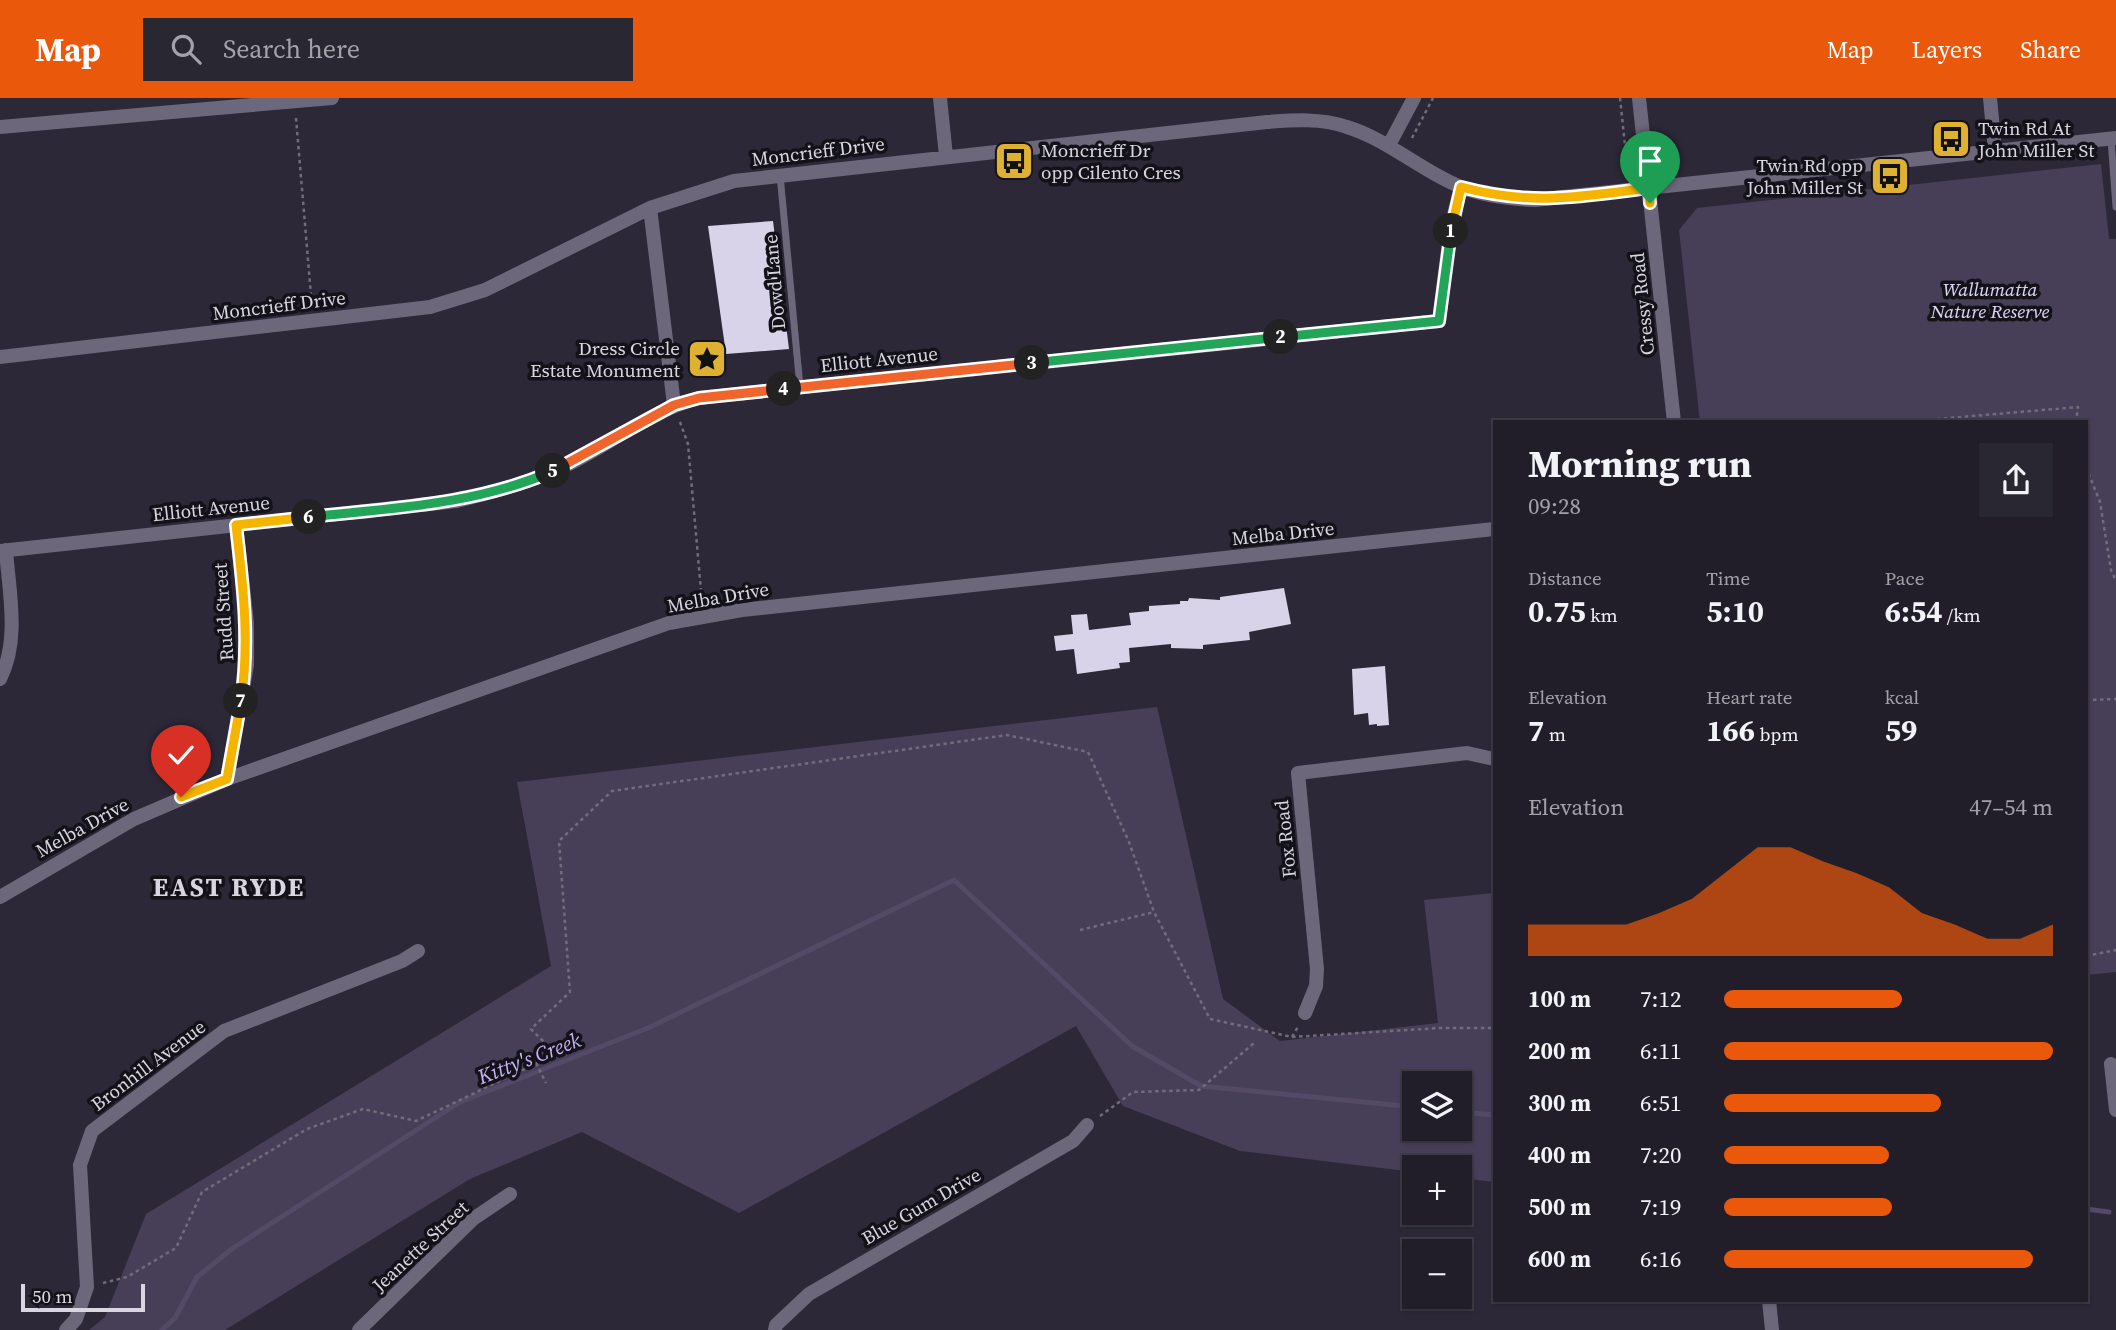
<!DOCTYPE html>
<meta charset="utf-8">
<style>
body{margin:0;font-family:"Source Serif 4",serif;background:#292731;color:#f1f3f6;height:100vh;display:flex;flex-direction:column;font-size:26px;white-space:nowrap}
*{box-sizing:border-box;margin:0}
p{font-size:23px;color:#a2a2a8}
.icon{flex:none;width:38px;height:38px;fill:none;stroke:currentColor;stroke-width:2;stroke-linecap:round;stroke-linejoin:round}
.map{position:relative;flex:1;overflow:hidden}
.panel{position:absolute;left:1493px;top:322px;width:595px;height:882px;display:flex;flex-direction:column;background:#211e29;border-radius:0px;box-shadow:0 2px 5px #0004,0 0 0 2px #3e3c46}
.panel>*{flex:none}
.tools{position:absolute;left:1402px;top:973px;display:grid;gap:14px}
.tools a{display:grid;place-items:center;width:70px;height:70px;border-radius:0px;background:#211e29;box-shadow:0 2px 5px #0004,0 0 0 2px #3e3c46;font-size:35px}
.scale{position:absolute;left:21px;bottom:18px;width:124px;box-sizing:border-box;padding-left:7px;border:4px solid #d9d6e1;border-top:0;font-size:19px;line-height:24px;white-space:nowrap;color:#d9d6e1;-webkit-text-stroke:5px #141219;paint-order:stroke}
.pin{position:absolute;display:grid;place-items:center;width:60px;height:60px;color:#fff;margin:-72px -30px;border-radius:50% 50% 50% 0;rotate:-45deg;box-shadow:0 0 7px #0007}
.pin .icon{rotate:45deg}
.km{position:absolute;width:35px;height:35px;margin:-18px;border-radius:50%;background:#222;color:#fff;font-size:19px;line-height:35px;text-align:center}
.round{display:grid;place-items:center;flex:none;width:74px;height:74px;border-radius:0px;background:#292731}
.overview{display:flex;align-items:center;justify-content:space-between;height:119px;padding:0 35px}
h1{font-size:38px;font-weight:700;line-height:52px}
.figures{display:grid;grid-template-columns:repeat(3,1fr);gap:10px;height:119px;padding:7px 35px}
.figures div{display:grid;align-content:center}
.figures b{font-size:30px;font-weight:700}
.figures small{font-size:19px;font-weight:400}
.figures p{font-size:19px}
.chart{height:196px;padding:14px 35px}
.chart p{display:flex;justify-content:space-between}
.chart svg{width:100%;height:126px;margin-top:7px;fill:#ea580c;opacity:.7}
ul{padding:0 35px;list-style:none;font-size:23px}
li{display:grid;grid-template-columns:112px 84px 1fr;align-items:center;height:52px}
li i{height:18px;border-radius:9px;background:#ea580c}
header{display:flex;align-items:center;gap:42px;box-sizing:border-box;height:98px;padding:0 35px;background:#ea580c;color:#fff}
header strong{font-size:33px}
nav{display:flex;gap:38px;margin-inline-start:auto;font-size:24px}
.search{width:490px;height:63px;background:#292731;display:flex;align-items:center;gap:18px;box-sizing:border-box;padding:0 24px;border-radius:0px;color:#a2a2a8;font-size:26px}
.map>svg:first-child{display:block}
</style>
<header>
<strong>Map</strong>
<div class="search"><svg class="icon" aria-label="search" viewBox="0 0 24 24"><circle cx="10" cy="10" r="6"/><path d="M15 15l6 6"/></svg>Search here</div>
<nav><a>Map</a><a>Layers</a><a>Share</a></nav>
</header>
<div class="map">
<svg width="2116" height="1232" viewBox="0 0 2116 1232">
<rect width="100%" height="100%" fill="#2c2837"/>
<path fill="#473f58" fill-rule="evenodd" d="M2101,66l8,75h7v733l-30,3v-553h-386l-21,-192 18,-22z
M1157,609l66,292 57,42 158,-18 -14,-123 70,-7v289l-34,-4v-11h-46v5l-174,-21 -117,-45 -47,-80 -337,187 -157,-81 -112,47 -245,151h-136l16,-13 41,-103 405,-248 -34,-184zM1460,985v46h-46v-46z"/>
<g fill="none" stroke-linecap="round" stroke-linejoin="round">
<path stroke="#544966" stroke-width="5" d="M1460,1014l34,3
M2086,1111l23,3
M162,1232l13,-12 22,-41 36,-29 227,-146 188,-74 306,-148 178,166 69,40 213,21"/>
</g>
<path fill="#d8d3e8" d="M773,123l16,128 -63,5 -18,-128z
M1284,490l7,36 -42,8 1,8 -47,5v4l-32,-1v-4l-42,4 1,14 -11,1 1,5 -43,6 -3,-25 -18,2 -2,-15 19,-2 -2,-19 16,-1 2,16 42,-5 -2,-12 20,-2v-5l31,-2v-3h8l1,-3 31,2v-3z
M1385,568l4,59 -12,1v-2l-8,1 -1,-12 -14,2 -2,-46z"/>
<g fill="none" stroke-linecap="round" stroke-linejoin="round">
<path stroke="#706d7a" stroke-width="2.5" stroke-dasharray="3.5 3.5" stroke-linecap="butt" d="M1620,0l8,76
M296,20l16,189
M1412,40l21,-40
M680,324l8,22 14,158
M1902,324l176,-15 -2,15
M2086,369l14,35 11,68 5,11
M2086,602l30,-1
M1080,832l74,-18
M2086,858l30,-6
M1292,939l7,-12
M536,965l10,20
M1100,1018l33,-24 66,-2 55,-47
M103,1185l24,-6 49,-29 26,-56 105,-63 56,-20 53,12 140,-67 -25,-25 39,-37 -11,-151 53,-50 395,-56 81,17 41,90 25,70 56,107 82,18 148,-9h54"/>
<path stroke="#6d677b" stroke-width="7" d="M2111,41l5,68
M780,77l20,212"/>
<path stroke="#6d677b" stroke-width="14" d="M940,0l6,58
M1639,0l35,324
M1990,0l5,53
M0,29l332,-29
M1389,47l25,-47
M650,110l24,197
M0,259l430,-50 55,-17 165,-82 84,-27 533,-59c27,-2 54,-4 80,5 42,13 74,44 114,60 23,9 49,12 74,13l581,-62
M0,453l457,-50c39,-10 76,-19 112,-37 44,-22 83,-54 130,-66l740,-77 12,-95 10,-39
M0,581c20,-39 9,-87 6,-129
M227,681l20,-114v-42l-11,-98
M0,799l134,-78 93,-40 442,-156 73,-13 752,-81
M1305,915l11,-27 1,-17 -19,-196 169,-20 27,6
M2111,966l5,46
M1769,1202l3,30
M66,1232l10,-11 11,-32 -7,-122 12,-34 132,-100 178,-70 16,-10
M359,1232l114,-111 37,-25
M775,1232l1,-5 33,-31 264,-153 14,-16"/>
</g>
<g fill="none" stroke-linecap="round" stroke-linejoin="round">
<g stroke="#fff" stroke-width="14">
<path id="split-1" d="M1451,133l10,-44c71,19 117,10 188,1l1,15"/>
</g>
<g stroke="#fff" stroke-width="14">
<path id="split-2" d="M1281,239l158,-16 12,-90"/>
</g>
<g stroke="#fff" stroke-width="14">
<path id="split-3" d="M1032,265l249,-26"/>
</g>
<g stroke="#fff" stroke-width="14">
<path id="split-4" d="M784,291l248,-26"/>
</g>
<g stroke="#fff" stroke-width="14">
<path id="split-5" d="M553,373l121,-66 25,-7 85,-9"/>
</g>
<g stroke="#fff" stroke-width="14">
<path id="split-6" d="M309,419c83,-9 166,-12 244,-46"/>
</g>
<g stroke="#fff" stroke-width="14">
<path id="split-7" d="M241,603c9,-60 2,-116 -5,-176l73,-8"/>
</g>
<g stroke="#fff" stroke-width="14">
<path id="split-8" d="M181,699l46,-18 14,-78"/>
</g>
<use href="#split-1" stroke="#f5b400" stroke-width="9"/>
<use href="#split-2" stroke="#22a559" stroke-width="9"/>
<use href="#split-3" stroke="#22a559" stroke-width="9"/>
<use href="#split-4" stroke="#f0652b" stroke-width="9"/>
<use href="#split-5" stroke="#f0652b" stroke-width="9"/>
<use href="#split-6" stroke="#22a559" stroke-width="9"/>
<use href="#split-7" stroke="#f5b400" stroke-width="9"/>
<use href="#split-8" stroke="#f5b400" stroke-width="9"/>
</g>
<defs>
<g id="bus-square" transform="scale(2.0125)"><rect x="-9" y="-9" width="18" height="18" rx="4" fill="#deb133" stroke="#141219"/><path d="M-5-6H5V4H4V6H2V4H-2V6H-4V4H-5ZM-3.5-4V0h7V-4ZM-3.5 1.2v1.5H-2V1.2ZM2 1.2v1.5H3.5V1.2Z" fill="#111"/></g>
<g id="sight-square" transform="scale(2.0125)"><rect x="-9" y="-9" width="18" height="18" rx="4" fill="#deb133" stroke="#141219"/><path d="M0-6L1.8-2.2L6-1.7L2.9 1.2L3.7 5.4L0 3.3L-3.7 5.4L-2.9 1.2L-6-1.7L-1.8-2.2Z" fill="#111"/></g>
</defs>
<g fill-rule="evenodd">
<use href="#bus-square" x="1951" y="41"/>
<use href="#bus-square" x="1014" y="63"/>
<use href="#bus-square" x="1890" y="78"/>
<use href="#sight-square" x="707" y="261"/>
</g>
<g text-anchor="middle" dominant-baseline="central" stroke-width="7" stroke-linejoin="round" paint-order="stroke">
<g font-size="19" fill="#d9d6e1" stroke="#141219" text-anchor="start">
<text x="1978" y="30">Twin Rd At<tspan x="1978" dy="22">John Miller St</tspan></text>
<text x="1041" y="52">Moncrieff Dr<tspan x="1041" dy="22">opp Cilento Cres</tspan></text>
<text x="1863" y="67" text-anchor="end">Twin Rd opp<tspan x="1863" dy="22">John Miller St</tspan></text>
<text x="680" y="250" text-anchor="end">Dress Circle<tspan x="680" dy="22">Estate Monument</tspan></text>
</g>
<g font-size="19" fill="#d9d6e1" stroke="#141219">
<text transform="translate(818 53) rotate(-7)">Moncrieff Drive</text>
<text transform="translate(774 184) rotate(-95)">Dowd Lane</text>
<text transform="translate(1642 206) rotate(-96)">Cressy Road</text>
<text transform="translate(279 207) rotate(-7)">Moncrieff Drive</text>
<text transform="translate(879 261) rotate(-6)">Elliott Avenue</text>
<text transform="translate(211 410) rotate(-6)">Elliott Avenue</text>
<text transform="translate(1283 435) rotate(-6)">Melba Drive</text>
<text transform="translate(718 499) rotate(-10)">Melba Drive</text>
<text transform="translate(223 514) rotate(-94)">Rudd Street</text>
<text transform="translate(82 729) rotate(-29)">Melba Drive</text>
<text transform="translate(1285 741) rotate(-96)">Fox Road</text>
<text transform="translate(148 967) rotate(-37)">Bronhill Avenue</text>
<text transform="translate(921 1108) rotate(-30)">Blue Gum Drive</text>
<text transform="translate(420 1148) rotate(-43)">Jeanette Street</text>
</g>
<g font-size="19" font-style="italic" fill="#e0d8f5" stroke="#141219">
<text x="1990" y="191">Wallumatta<tspan x="1990" dy="22">Nature Reserve</tspan></text>
</g>
<g font-size="21" font-style="italic" fill="#c7b3f8" stroke="#141219">
<text transform="translate(529 960) rotate(-21)">Kitty's Creek</text>
</g>
<g font-size="26" font-weight="bold" letter-spacing="2" fill="#d9d6e1" stroke="#141219">
<text x="229" y="789">EAST RYDE</text>
</g>
</g>
</svg>
<div class="tools">
<a><svg class="icon" aria-label="layers" viewBox="0 0 24 24"><path d="M12 4l9 5-9 5-9-5zM3 14l9 5 9-5"/></svg></a>
<a>+</a>
<a>−</a>
</div>
<div class="scale">50 m</div>
<div class="pin" style="left:1650px;top:105px;background:#1e9e55"><svg class="icon" aria-label="arrive" viewBox="0 0 24 24"><path d="M6 21V4h12l-3 4 3 4H6"/></svg></div>
<div class="pin" style="left:181px;top:699px;background:#d93025"><svg class="icon" aria-label="check" viewBox="0 0 24 24"><path d="M5 12l5 5 9-10"/></svg></div>
<b class="km" style="left:1451px;top:133px">1</b>
<b class="km" style="left:1281px;top:239px">2</b>
<b class="km" style="left:1032px;top:265px">3</b>
<b class="km" style="left:784px;top:291px">4</b>
<b class="km" style="left:553px;top:373px">5</b>
<b class="km" style="left:309px;top:419px">6</b>
<b class="km" style="left:241px;top:603px">7</b>
<section class="panel">
<div class="overview"><div><h1>Morning run</h1><p>09:28</p></div><a class="round"><svg class="icon" aria-label="share" viewBox="0 0 24 24"><path d="M12 15V3M7 8l5-5 5 5M5 13v7h14v-7"/></svg></a></div>
<div class="figures">
<div><p>Distance</p><b>0.75<small> km</small></b></div>
<div><p>Time</p><b>5:10</b></div>
<div><p>Pace</p><b>6:54<small> /km</small></b></div>
</div>
<div class="figures">
<div><p>Elevation</p><b>7<small> m</small></b></div>
<div><p>Heart rate</p><b>166<small> bpm</small></b></div>
<div><p>kcal</p><b>59</b></div>
</div>
<div class="chart"><p><span>Elevation</span>47–54 m</p>
<svg viewBox="0 0 160 44" preserveAspectRatio="none"><path d="M0 44V33L10 33L20 33L30 33L40 29L50 24L60 15L70 6L80 6L90 11L100 15L110 20L120 29L130 33L140 38L150 38L160 33V44z"/></svg>
</div>
<ul>
<li><b>100 m</b>7:12<i style="width:54%"></i></li>
<li><b>200 m</b>6:11<i style="width:100%"></i></li>
<li><b>300 m</b>6:51<i style="width:66%"></i></li>
<li><b>400 m</b>7:20<i style="width:50%"></i></li>
<li><b>500 m</b>7:19<i style="width:51%"></i></li>
<li><b>600 m</b>6:16<i style="width:94%"></i></li>
</ul>
</section>
</div>
